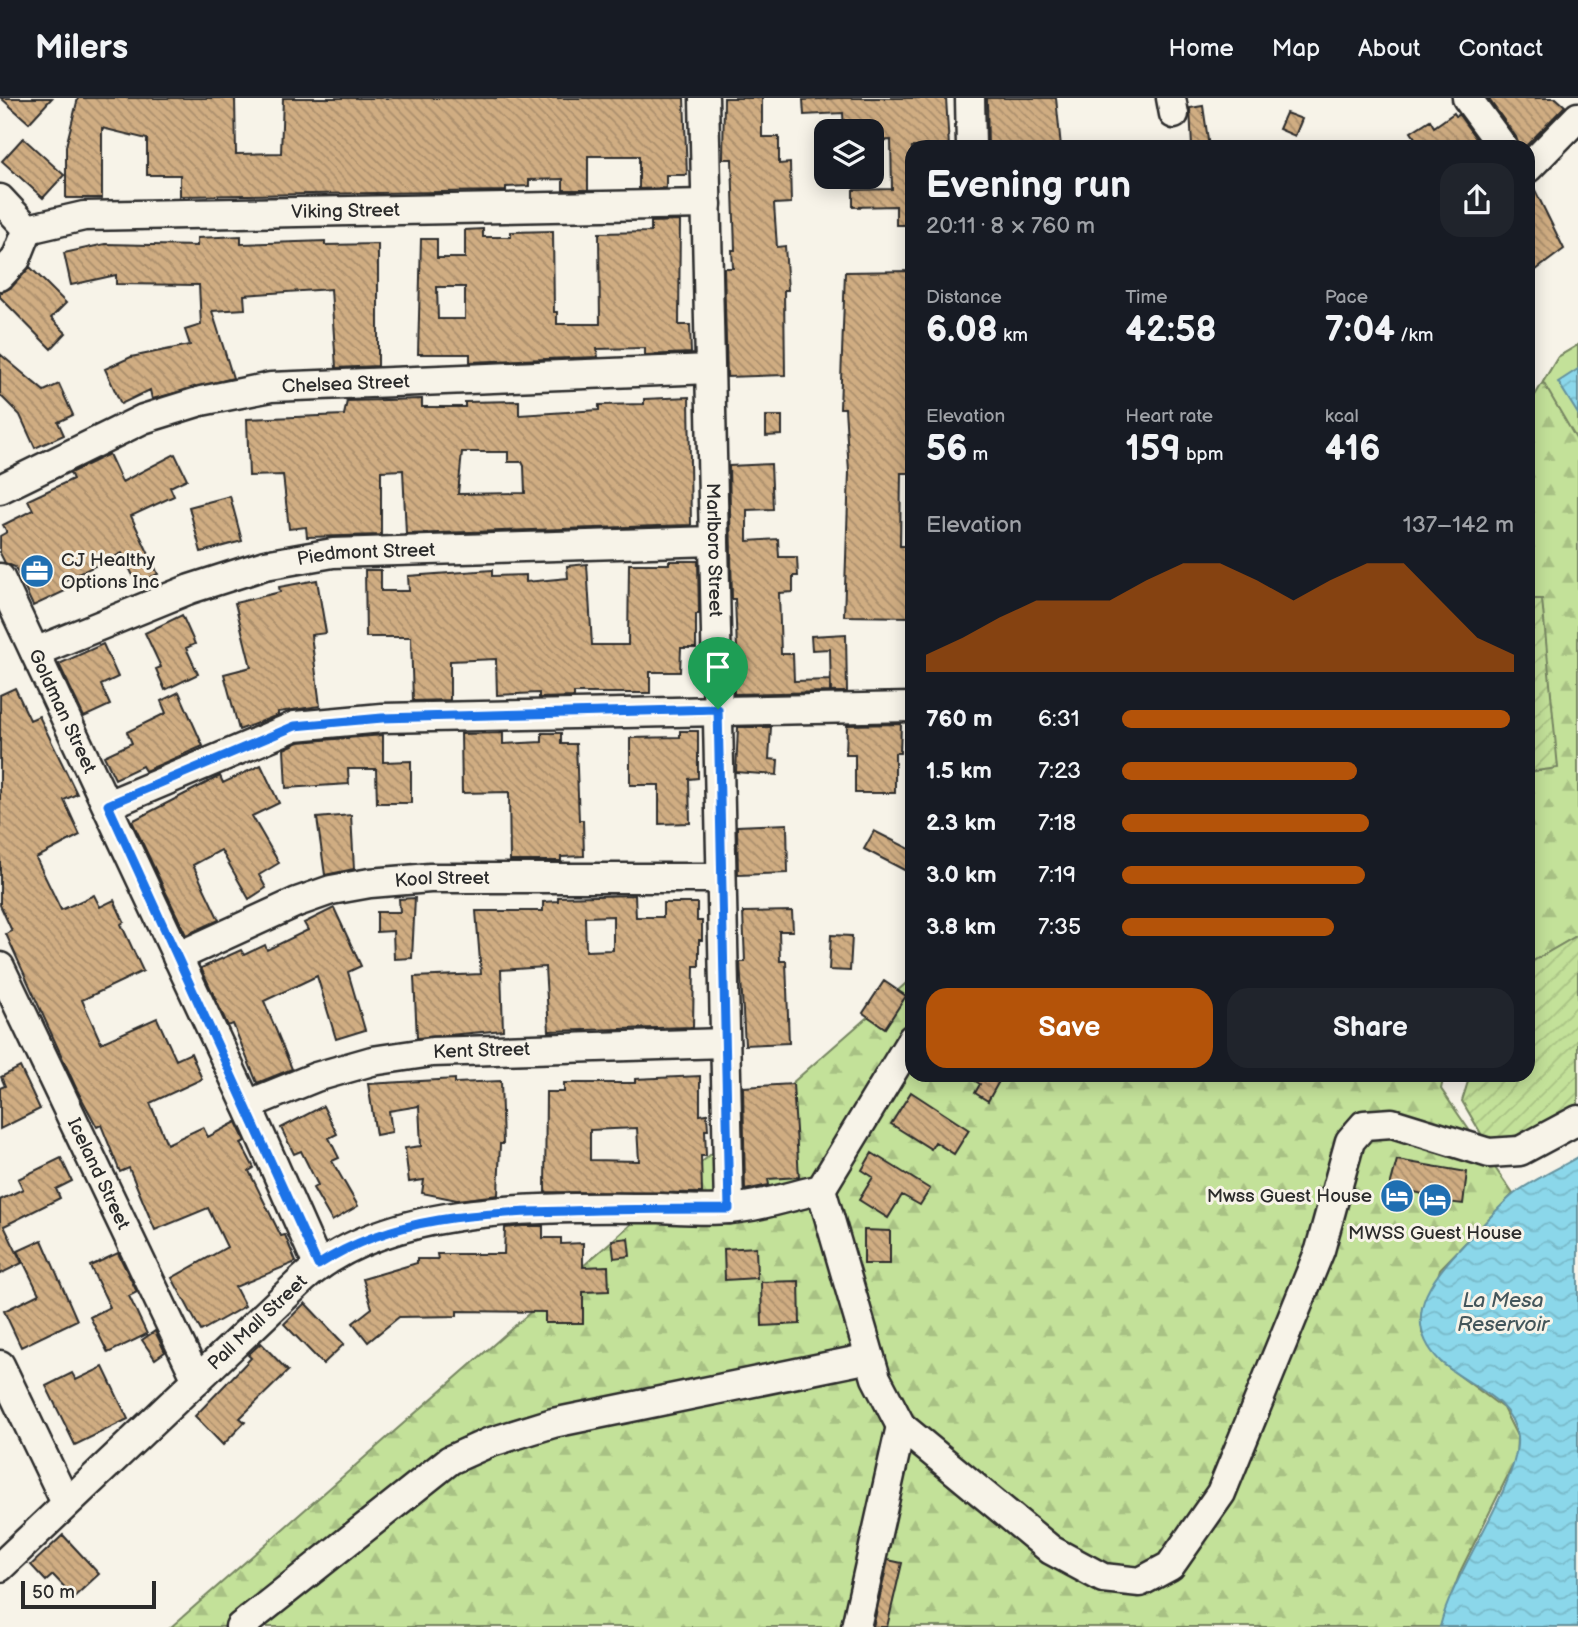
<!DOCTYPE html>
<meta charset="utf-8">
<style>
body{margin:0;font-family:"Balsamiq Sans",sans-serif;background:#20242c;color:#f1f3f6;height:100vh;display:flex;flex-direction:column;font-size:26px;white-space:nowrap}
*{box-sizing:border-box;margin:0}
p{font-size:23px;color:#9ea1a6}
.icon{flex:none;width:38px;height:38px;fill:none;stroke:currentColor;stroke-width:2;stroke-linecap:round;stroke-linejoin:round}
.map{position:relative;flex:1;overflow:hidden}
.details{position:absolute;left:905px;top:42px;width:630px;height:942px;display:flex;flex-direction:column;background:#171b24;border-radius:21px;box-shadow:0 4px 18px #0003}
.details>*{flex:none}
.controls{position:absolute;left:814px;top:21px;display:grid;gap:14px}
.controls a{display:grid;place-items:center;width:70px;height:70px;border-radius:14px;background:#171b24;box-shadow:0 4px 18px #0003;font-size:35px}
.scale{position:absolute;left:21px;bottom:18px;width:135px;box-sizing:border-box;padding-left:7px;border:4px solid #2b2b2b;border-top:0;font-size:19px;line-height:24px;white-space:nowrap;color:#2b2b2b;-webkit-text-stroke:5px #f7f3e8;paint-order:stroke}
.pin{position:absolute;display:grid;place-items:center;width:60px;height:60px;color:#fff;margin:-72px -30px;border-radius:50% 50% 50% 0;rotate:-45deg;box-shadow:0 0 7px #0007}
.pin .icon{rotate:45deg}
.round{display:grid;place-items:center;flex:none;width:74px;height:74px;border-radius:21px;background:#20242c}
.summary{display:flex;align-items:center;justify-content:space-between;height:119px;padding:0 21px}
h1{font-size:38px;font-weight:700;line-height:52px}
.metrics{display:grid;grid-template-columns:repeat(3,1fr);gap:10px;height:119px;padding:7px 21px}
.metrics div{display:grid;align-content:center}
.metrics b{font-size:35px;font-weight:700}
.metrics small{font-size:19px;font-weight:400}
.metrics p{font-size:19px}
.chart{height:196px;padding:14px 21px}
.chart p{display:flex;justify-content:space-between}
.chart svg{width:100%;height:126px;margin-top:7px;fill:#b45309;opacity:.7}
.primary-button{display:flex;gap:14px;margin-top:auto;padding:14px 21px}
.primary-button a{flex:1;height:80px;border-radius:21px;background:#b45309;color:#fff;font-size:28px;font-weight:700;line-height:80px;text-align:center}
.primary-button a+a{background:#20242c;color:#f1f3f6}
ul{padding:0 21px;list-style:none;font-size:23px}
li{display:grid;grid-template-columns:112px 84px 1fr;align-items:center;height:52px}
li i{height:18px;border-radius:9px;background:#b45309}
header{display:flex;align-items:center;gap:42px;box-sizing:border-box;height:98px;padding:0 35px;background:#171b24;border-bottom:2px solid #363941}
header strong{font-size:33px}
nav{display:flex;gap:38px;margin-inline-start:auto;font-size:24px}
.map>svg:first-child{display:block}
</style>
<header>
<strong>Milers</strong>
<nav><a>Home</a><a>Map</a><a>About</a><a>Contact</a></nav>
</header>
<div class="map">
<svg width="1578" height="1529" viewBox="0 0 1578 1529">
<defs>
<pattern id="forest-firs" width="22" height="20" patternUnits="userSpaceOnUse" patternTransform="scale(1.75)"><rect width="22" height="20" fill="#c3e199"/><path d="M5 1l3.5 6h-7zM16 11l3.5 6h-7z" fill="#a8c184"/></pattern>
<pattern id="garden-furrows" width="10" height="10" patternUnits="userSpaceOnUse" patternTransform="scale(1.75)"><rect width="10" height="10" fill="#c3e199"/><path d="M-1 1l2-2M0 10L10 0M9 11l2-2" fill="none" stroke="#a8c184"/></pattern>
<pattern id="water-waves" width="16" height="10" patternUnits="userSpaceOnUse" patternTransform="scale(1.75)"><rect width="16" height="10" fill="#8bd7ea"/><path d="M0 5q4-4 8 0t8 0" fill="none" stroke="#78b9c9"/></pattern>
<pattern id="building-back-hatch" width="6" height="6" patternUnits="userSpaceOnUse" patternTransform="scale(1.75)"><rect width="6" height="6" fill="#d0ad82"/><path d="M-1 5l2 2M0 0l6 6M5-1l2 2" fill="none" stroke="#a98d6b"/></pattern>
</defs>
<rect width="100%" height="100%" fill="#f7f3e8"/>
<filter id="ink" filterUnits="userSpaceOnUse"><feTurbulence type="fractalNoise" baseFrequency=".0143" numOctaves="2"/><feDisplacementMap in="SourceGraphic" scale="14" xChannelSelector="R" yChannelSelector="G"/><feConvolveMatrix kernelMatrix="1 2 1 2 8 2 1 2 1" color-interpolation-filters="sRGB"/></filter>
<g filter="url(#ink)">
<path fill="url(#forest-firs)" stroke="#778662" stroke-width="2" d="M1578,247v590l-50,29v-557l30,-50z
M912,880v96l532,1 -3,14 72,105 -73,75 -18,64 19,29 62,46 14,28 -1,23 -55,111 -21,57h-1269z"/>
<path fill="url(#garden-furrows)" stroke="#778662" stroke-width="2" d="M1528,501h14l16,169 -30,4z
M1578,837v173l-47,24 -45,10 -24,-41 8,-26 58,-1v-110z"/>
<path fill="#c3e199" stroke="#778662" stroke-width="2" d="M1578,247v97l-35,-60 15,-25z"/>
<path fill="url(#water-waves)" stroke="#65929e" stroke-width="2" d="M1578,271v45l-20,-32z
M1578,1059v470h-138c12,-54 81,-145 77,-190 -4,-40 -52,-52 -77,-76 -47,-47 2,-94 36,-129 12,-12 24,-27 38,-38 19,-14 43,-25 64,-37z"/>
<path fill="url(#building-back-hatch)" stroke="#2b2b2b" stroke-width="2" fill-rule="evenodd" d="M1,0h51l-23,25z
M78,0h157l1,56 45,-1 2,-55h401l3,77h-21v13l-27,1v-33h-51v34h-25v-11l-34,1v6l-23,1v4l-326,5v-21h-33v-36l-45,-11v70h-36v-52z
M724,0h38v39h17v27l11,-1 1,40 -17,1 3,43 8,-1 3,44h-4l1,85 -58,2 -3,-109h9l-1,-18h3l-3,-91h-9z
M838,0h108l3,49h-37v78h-16v-19l-43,1v-17l39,-1 -1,-49 -19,1v-10h-28l-1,-18 -39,2 -1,-15z
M987,0h69l5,49h-73z
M1488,0h68l9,8 -40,41h-6l-3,-10z
M1203,8l6,41h-17l-2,-39z
M1286,15l16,6 -7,17 -16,-7z
M1454,15l2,3 3,-1 23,32h-61l-10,-15 19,-12 4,7z
M23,40l41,37 -21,23 -41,-37z
M1528,86h4l32,65 -36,27z
M680,123l-1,104h11l1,28 -46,2v-7l-48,1 1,8 -128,5v-8h-52l3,-115h16v19h28v-28l18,-1v8h28v-5l42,-1 1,81h3v12h43l-1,-91 52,-1v-10zM437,189h28v32h-27z
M241,138v8l84,-3v4l53,-1v122l-42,2 -5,-79 -87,6 1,14 -33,2 21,67 -81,21 -2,-9 -29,14 -16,-35 26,-12 59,-12 -5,-15 16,-5 -2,-40 -83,-1v-9l-45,10 -7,-32 41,-9 92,2v-8z
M30,169l36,36 -15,15 15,15 -15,16 -51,-52v-4l12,-6z
M912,173l-2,202h-9l-1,73h12v71l-68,-1 5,-144 -4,-64h-5l5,-136z
M0,256l44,37 15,-7 14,31 -15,7 6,13 -29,13 -15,-33 -20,-20z
M689,299l2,128 -285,9 -3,-64 -22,1v64l-74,2 -1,-10 -17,2 -6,-54 -34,1 -2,-57 97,-4 3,-14 75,-2v8h43v-5l54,-1v14l80,-5v-5l45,-1v-5zM462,354h46v10h14l2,4 1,27 -67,1z
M766,318h16v19l-16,1z
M109,356l13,28 53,-28 12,25 -17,8 4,9 -43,20 27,58 -21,10 -15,-31 -61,29 4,9 -32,15 -18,-39 -10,-4 -5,-10v-17l7,-4 -4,-7 30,-15 -5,-10 45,-21 -3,-6z
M771,366l2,45 -26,1v31l31,-2 1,18h18l1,19h-5v16l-14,1 2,61h12l1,27 36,-1v12l-96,2 -1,-45h4l-2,-50h-3l-3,-133z
M230,398l12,45 -41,11 -12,-45z
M669,463h29l1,53h-3v34h-15l-1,24h-30v21h-76v4l-35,1v-5l-42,2 -1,-36 -46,2v39l-37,1 -2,-64h-45l-1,-67h16v21h28l-1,-15 84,-6v6l34,-1v7l42,-4 -1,-12 20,-2 5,81h36l1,-81h40z
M317,482l9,53 -15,2 9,71 -42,6v3l-39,15 -15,-56 27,-7 -16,-64 45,-11 -1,-5z
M182,517l13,29 -9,4 12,26 -33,16 -9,-21 5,-2 -16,-34z
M846,536l1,58h-16l-1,-43 -18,1 -1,-14z
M103,546l15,33 -17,8 9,20 -26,12 -25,-53z
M15,590l15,32 9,-4 38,78 -13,6 16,35 -44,23 25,52 33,-15 6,12 14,-7 10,22 -3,2 22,47 -61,29 19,43 56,-25 19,42 15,-7 11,26 -52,24 17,41 36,-17 5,10 28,-15 9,19 -4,2 13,25 -5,3 32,65 4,-1 11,27 -61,25 10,19 -44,25 -29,-53 55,-31 -19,-39 -53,22 -26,-62 -9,4 -19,-47 -4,2 -20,-37 -71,-156 6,-3 -12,-26v-210z
M179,594l24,54 -58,25 -3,-5 -27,13 -11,-23 28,-13 -5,-11 39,-19 -5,-12z
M901,626l-1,29h-5v40h-40v-38h-9l1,-30z
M738,629h33l-2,32 9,1 -1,15 -41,-3z
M680,633h18v47l-9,1 1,44 -31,1v-39h-29v-47l50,-1z
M503,635v11l39,-2v-9h19v11h15l3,76h4l1,36 -23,1v4h-51l-1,-69 -47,1 -1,-59z
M383,637v27l28,-1v42h-34l-1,-34h-28l1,15 -63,4 -2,-39 15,-7z
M261,667l18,38 -27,13 27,47 -20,12 7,13 -17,11 -28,-49 -28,15 26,55 -33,15 -54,-114 88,-45 3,7z
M351,717l3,54 -29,6 -8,-57z
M787,726l1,49 -50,2 -1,-49z
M874,733l38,19v24l-48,-25z
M635,797l1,22h27v-14h34v18h5v19h-3v26h-5l-1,61 -144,4 -4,-64 -44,3 2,60 -86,8 -3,-61 67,-3 -5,-63h67v-9l15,-1v-4zM613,818v34l-27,1 -1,-34z
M415,800l-3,60 -18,1 -1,-28 -16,1v-20h23l-1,-13z
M334,810l27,58 -13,6 17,58 -29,9 -19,-63 -53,25 28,68 -35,14 -24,-59 -5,2 -27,-58 40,-18 3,5 21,-10 2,5 41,-20 -4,-7z
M792,813l1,20h-14l1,30h6l3,82 -44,2 -5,-83h5l-2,-50z
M831,837l21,1 -2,35 -21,-1z
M884,883l22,15 -21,32 -22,-15z
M20,969l20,42 -40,20v-41l5,-2 -4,-9z
M964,976h39l-15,27 -13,-8 5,-9z
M700,978v39l7,-1 1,16h-3l1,26h-5l1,37 -157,-1 1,-100h18v-9h71v-4zM637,1030l2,33 -49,-1v-30z
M455,981v4l46,-2 2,63h-3l-2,51 -41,5 -35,-7 2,-13 -15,2 -4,-34 16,-2 -2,-40 -30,5 3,21 -16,3 -8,-51z
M793,986l6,93 -31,2 1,6 -24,5 -2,-103z
M911,994l58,38 -15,24 -19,-12 -4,7 -40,-25z
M323,1008l14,28 -8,4 10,20 -7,3 26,45 -26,15 -19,-33 5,-3 -17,-34 -7,3 -13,-26z
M872,1055l58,36 -10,16 -18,-10 -14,23 -29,-18 14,-23 -11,-7z
M61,1060l11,23 -16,8 4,9 -56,28 18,37 -22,11v-74l23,-11 -5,-10z
M1397,1062l70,12 -4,32 -33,-4 1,-4 -41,-10z
M522,1128h21v12h18v6l22,-1v24l25,-1 1,25 -26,1v31h-38v-11l-88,-1v5l-58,1 -31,25 -15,-19 19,-15 -9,-29 54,-16v-4h21l-1,-5h67l1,-26z
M864,1132l26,1v33h-26z
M628,1140l2,18 -16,2 -2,-18z
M42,1142l35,80 -56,27 -17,-36 35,-17 -21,-43z
M756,1149l1,31 -32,2 -1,-31z
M118,1155l19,39 -8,4 18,38 -39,19 -18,-36 20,-10 -20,-41z
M799,1183l1,43 -38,2 -1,-44z
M305,1205l39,41 -21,20 -39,-40z
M155,1233l10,21 -10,7 -13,-19z
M261,1245l27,28 -48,47 5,4 -22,23 -28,-29 56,-58 -3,-3z
M103,1269l25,52 -53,26 -29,-59 26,-13 4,7z
M63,1437l36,39 -25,23 -21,-22 -7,6 -15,-16z
M888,1462l14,3 -15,64h-14z"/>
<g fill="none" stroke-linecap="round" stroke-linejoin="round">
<g stroke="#2b2b2b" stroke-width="33">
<g id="minor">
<path id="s1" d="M704,0l25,1111"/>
<path d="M970,0l1,49"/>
<path d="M1171,0l3,16"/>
<path d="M1467,0l36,49"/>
<path d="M1528,70l50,-51"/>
<path id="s2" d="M0,101l28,30 56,-13 623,-12"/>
<path d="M0,178l16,-17 12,-30"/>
<path id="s3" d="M0,391l143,-70 58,-18 70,-14 439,-18"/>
<path id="s4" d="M0,480l247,527 71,160"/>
<path id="s5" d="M35,554l155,-63 75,-24 68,-12 381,-12"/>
<path d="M108,707l187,-79 87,-8 530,-11"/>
<path id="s6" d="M177,859l120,-55 34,-12 39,-7 60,-5h291"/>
<path id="s7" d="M0,869l197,413"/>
<path id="s8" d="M247,1007l69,-28 56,-16 60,-9 293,-9"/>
<path d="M821,1091l55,189 25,48 150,124 52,28 37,4 30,-16 51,-73 99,-243 30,-109 14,-16 28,-2 97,30 31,-2 58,-31"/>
<path d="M0,1267l66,138"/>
<path id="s9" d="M0,1469l303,-288c87,-78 245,-71 356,-71 23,1 47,3 69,1 31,-2 63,-13 93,-20l91,-150"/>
<path d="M240,1529l210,-167 38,-17 65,-20 317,-65"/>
<path d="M856,1529l45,-201"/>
</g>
</g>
<use href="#minor" stroke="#f7f3e8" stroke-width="28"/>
</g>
</g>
<g fill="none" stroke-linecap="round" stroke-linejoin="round" filter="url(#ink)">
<g stroke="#fff" stroke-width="14">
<path id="route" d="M718,611l11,500c-54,0 -107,0 -160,2 -88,2 -175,4 -251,54l-210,-460 187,-79 87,-8z"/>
</g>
<use href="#route" stroke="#1a73e8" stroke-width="9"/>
</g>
<defs>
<g id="office-disc" transform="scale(1.75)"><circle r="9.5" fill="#1f6fb2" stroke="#f7f3e8"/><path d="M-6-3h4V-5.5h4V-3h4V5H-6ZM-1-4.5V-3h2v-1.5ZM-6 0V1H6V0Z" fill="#fff"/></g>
<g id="hotel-disc" transform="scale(1.75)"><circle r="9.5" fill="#1f6fb2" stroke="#f7f3e8"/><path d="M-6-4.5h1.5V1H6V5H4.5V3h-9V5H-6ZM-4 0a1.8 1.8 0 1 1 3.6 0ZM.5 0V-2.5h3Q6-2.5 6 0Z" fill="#fff"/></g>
</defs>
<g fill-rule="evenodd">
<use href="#office-disc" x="37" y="473"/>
<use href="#hotel-disc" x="1397" y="1098"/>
<use href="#hotel-disc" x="1435" y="1102"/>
</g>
<g text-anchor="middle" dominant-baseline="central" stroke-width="6" stroke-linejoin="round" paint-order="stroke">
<g font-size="19" fill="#2b2b2b" stroke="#f7f3e8">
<text stroke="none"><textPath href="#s2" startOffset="360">Viking Street</textPath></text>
<text stroke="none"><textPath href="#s3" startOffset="366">Chelsea Street</textPath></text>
<text stroke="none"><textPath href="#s1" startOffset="452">Marlboro Street</textPath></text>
<text stroke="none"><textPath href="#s5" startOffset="348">Piedmont Street</textPath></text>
<text stroke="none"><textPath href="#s4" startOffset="147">Goldman Street</textPath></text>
<text stroke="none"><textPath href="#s6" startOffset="280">Kool Street</textPath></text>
<text stroke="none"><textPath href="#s8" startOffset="243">Kent Street</textPath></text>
<text stroke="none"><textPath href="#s7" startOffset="229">Iceland Street</textPath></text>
<text stroke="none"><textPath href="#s9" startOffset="355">Pall Mall Street</textPath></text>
</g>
<g font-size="19" fill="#2b2b2b" stroke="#f7f3e8" text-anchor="start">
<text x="61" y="462">CJ Healthy<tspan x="61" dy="22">Options Inc</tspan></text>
<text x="1372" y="1098" text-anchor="end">Mwss Guest House</text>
<text x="1435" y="1135" text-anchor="middle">MWSS Guest House</text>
</g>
<g font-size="21" font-style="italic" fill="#43565b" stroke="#f7f3e8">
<text x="1503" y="1202">La Mesa<tspan x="1503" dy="24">Reservoir</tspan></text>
</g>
</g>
</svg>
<div class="controls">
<a><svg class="icon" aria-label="layers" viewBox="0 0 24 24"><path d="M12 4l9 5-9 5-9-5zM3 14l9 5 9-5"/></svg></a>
</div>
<div class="scale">50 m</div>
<div class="pin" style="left:718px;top:611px;background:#1e9e55"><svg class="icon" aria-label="arrive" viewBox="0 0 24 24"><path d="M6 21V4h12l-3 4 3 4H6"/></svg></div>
<section class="details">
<div class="summary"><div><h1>Evening run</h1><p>20:11 · 8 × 760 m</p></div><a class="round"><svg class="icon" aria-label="share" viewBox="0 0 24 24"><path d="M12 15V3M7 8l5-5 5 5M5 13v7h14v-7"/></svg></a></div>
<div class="metrics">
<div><p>Distance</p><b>6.08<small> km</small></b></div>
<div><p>Time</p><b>42:58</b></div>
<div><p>Pace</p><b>7:04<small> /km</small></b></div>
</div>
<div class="metrics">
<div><p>Elevation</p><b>56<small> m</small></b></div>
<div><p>Heart rate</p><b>159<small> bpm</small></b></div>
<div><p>kcal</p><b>416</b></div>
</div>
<div class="chart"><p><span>Elevation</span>137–142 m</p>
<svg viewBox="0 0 160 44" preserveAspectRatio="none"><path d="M0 44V38L10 32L20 25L30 19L40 19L50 19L60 12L70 6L80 6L90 12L100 19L110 12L120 6L130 6L140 19L150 32L160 38V44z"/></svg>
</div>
<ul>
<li><b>760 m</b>6:31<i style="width:99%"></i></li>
<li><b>1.5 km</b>7:23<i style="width:60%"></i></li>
<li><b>2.3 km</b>7:18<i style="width:63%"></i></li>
<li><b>3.0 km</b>7:19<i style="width:62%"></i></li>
<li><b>3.8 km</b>7:35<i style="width:54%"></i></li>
</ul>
<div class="primary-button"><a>Save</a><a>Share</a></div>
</section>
</div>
